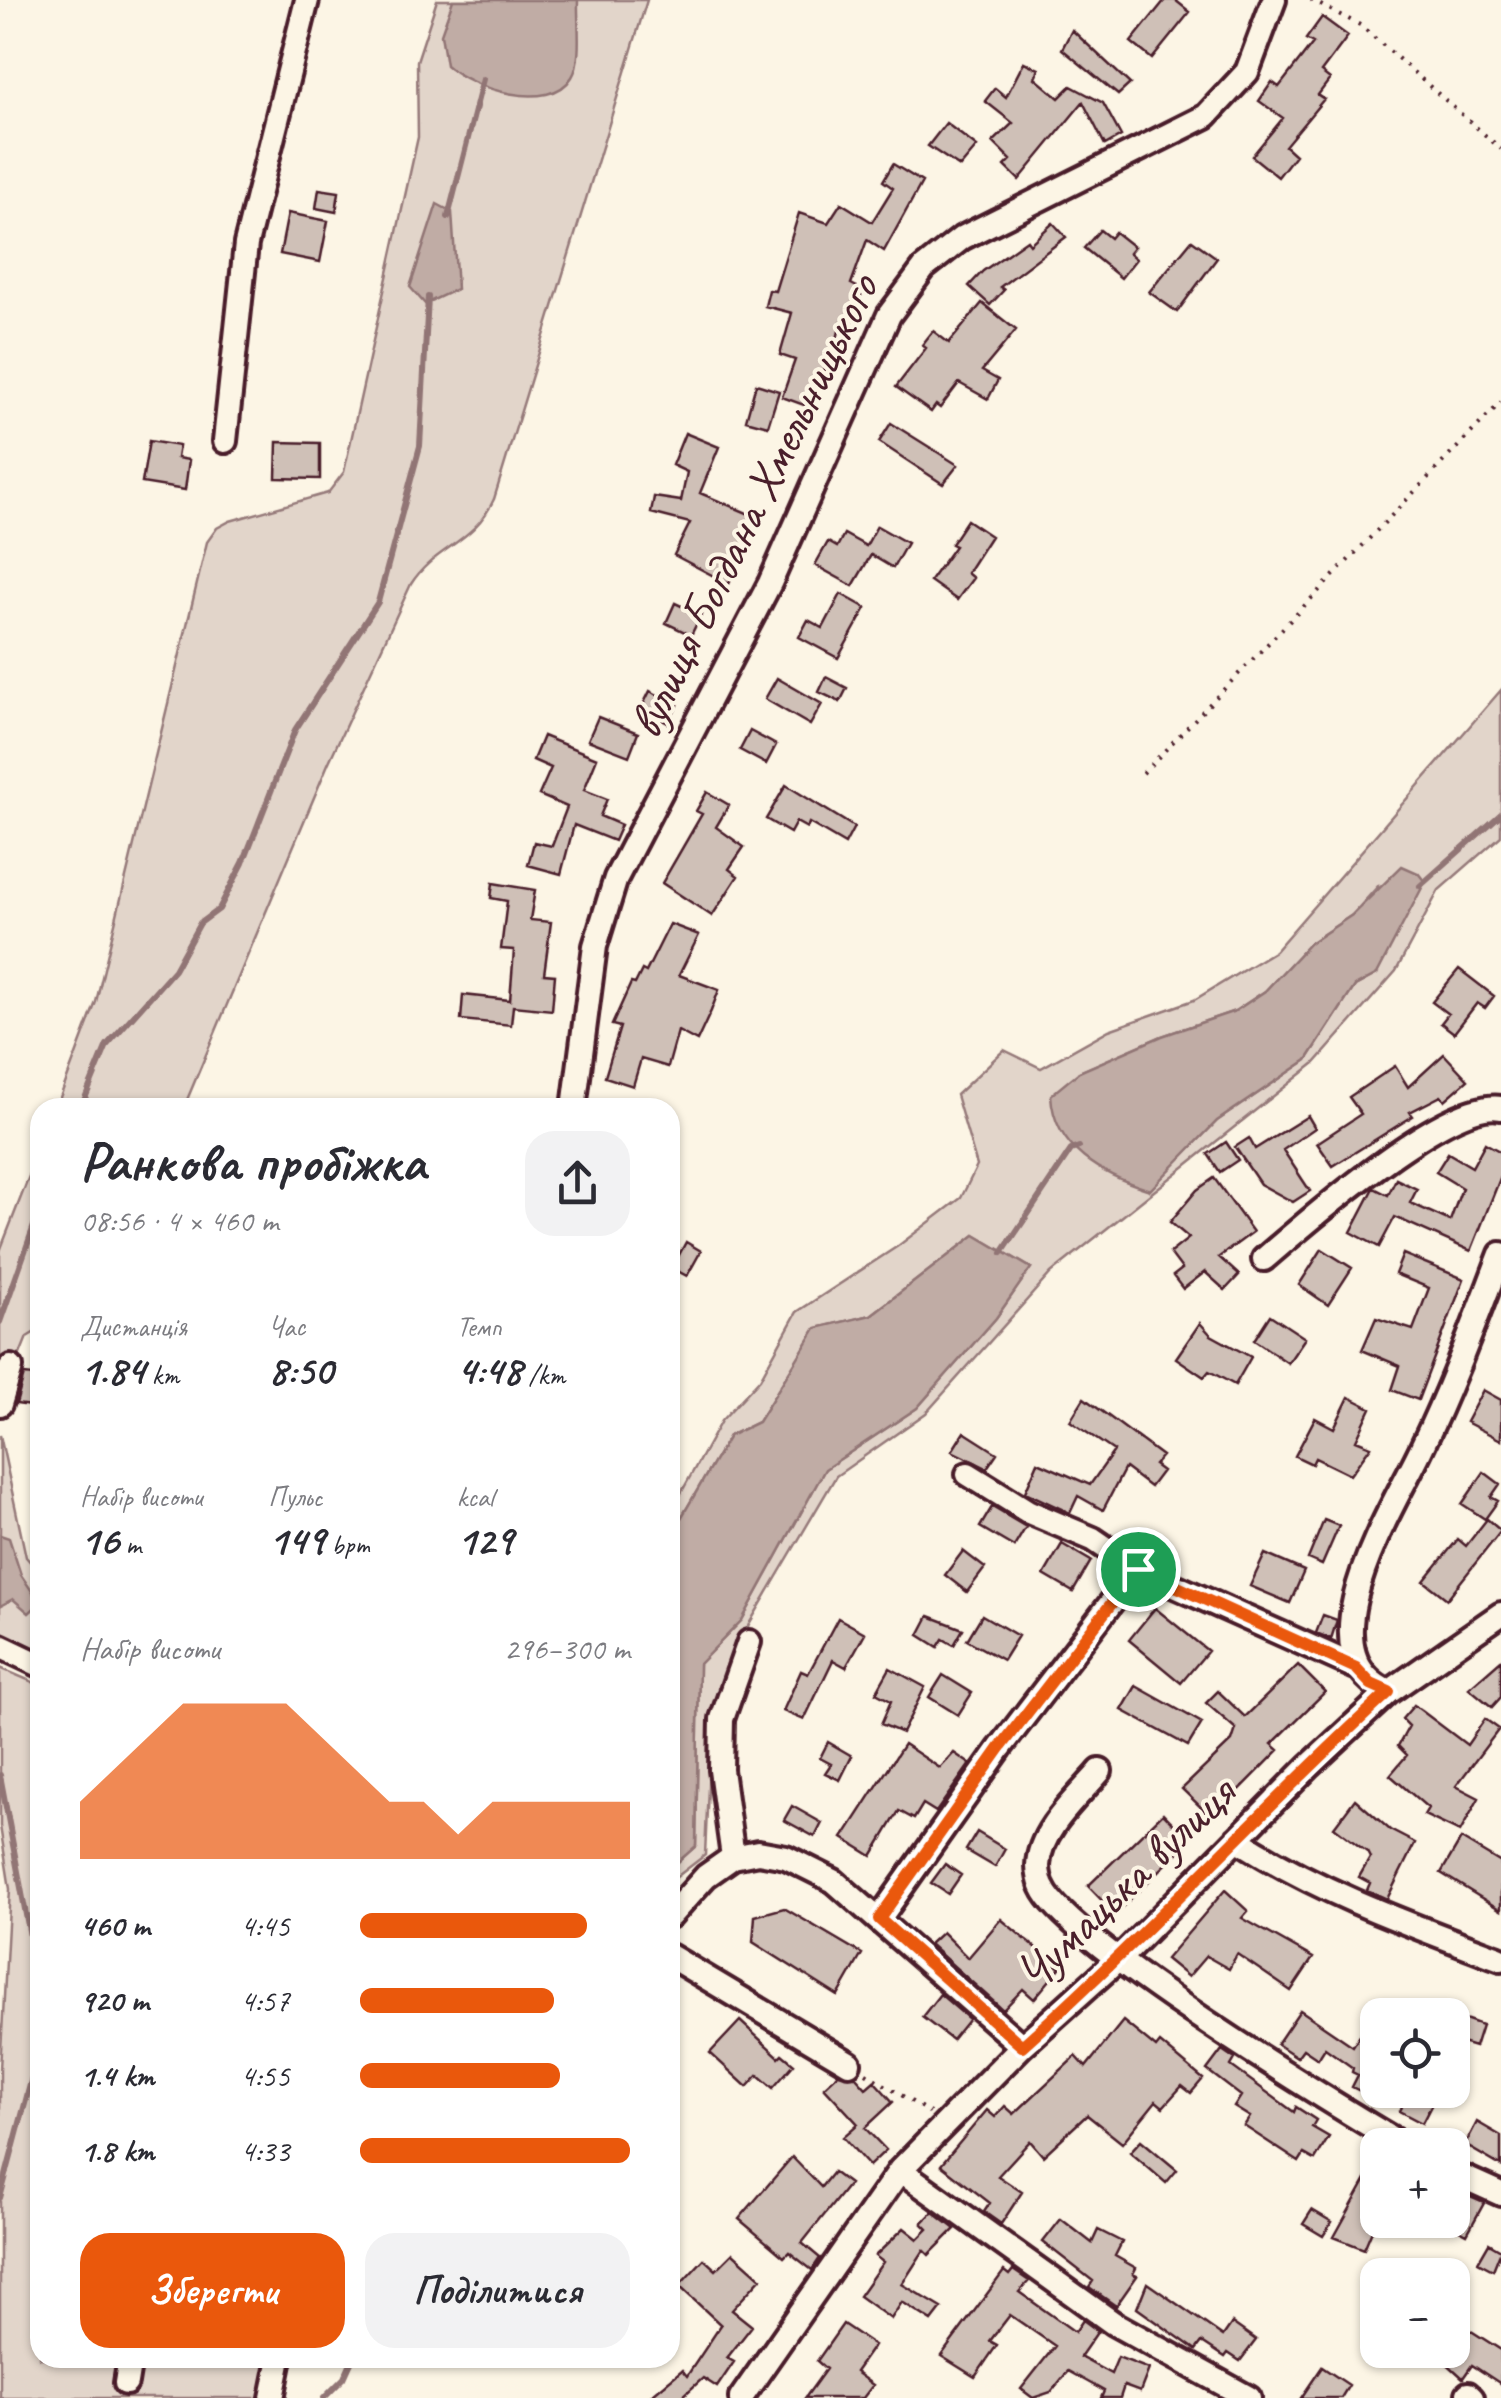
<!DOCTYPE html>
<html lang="uk">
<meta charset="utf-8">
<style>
body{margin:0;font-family:Caveat,sans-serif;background:#f2f2f3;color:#2b2b33;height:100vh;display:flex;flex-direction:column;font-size:38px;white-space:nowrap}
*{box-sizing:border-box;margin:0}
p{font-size:32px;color:#7c7c81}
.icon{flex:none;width:55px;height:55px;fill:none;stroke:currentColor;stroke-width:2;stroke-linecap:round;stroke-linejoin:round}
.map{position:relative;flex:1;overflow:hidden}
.panel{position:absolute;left:30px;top:1098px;width:650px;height:1270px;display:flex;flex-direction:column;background:#fff;border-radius:30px;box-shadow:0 2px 8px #0004}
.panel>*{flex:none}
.controls{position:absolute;left:1360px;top:1998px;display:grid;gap:20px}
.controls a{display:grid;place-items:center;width:110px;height:110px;border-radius:20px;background:#fff;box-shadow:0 2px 8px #0004;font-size:50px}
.pin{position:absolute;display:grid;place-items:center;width:85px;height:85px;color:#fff;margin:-42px;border:5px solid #fff;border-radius:50%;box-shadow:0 2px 10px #0007}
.round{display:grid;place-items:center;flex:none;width:105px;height:105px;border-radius:30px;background:#f2f2f3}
.head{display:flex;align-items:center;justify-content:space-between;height:170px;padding:0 50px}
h1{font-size:55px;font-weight:600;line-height:75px}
.metrics{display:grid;grid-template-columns:repeat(3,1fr);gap:15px;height:170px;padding:10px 50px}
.metrics div{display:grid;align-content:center}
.metrics b{font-size:42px;font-weight:600}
.metrics small{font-size:28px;font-weight:400}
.metrics p{font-size:28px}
.chart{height:280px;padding:20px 50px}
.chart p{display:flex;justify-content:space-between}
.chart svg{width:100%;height:180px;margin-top:10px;fill:#ea580c;opacity:.7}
.button{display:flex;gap:20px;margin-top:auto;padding:20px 50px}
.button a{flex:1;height:115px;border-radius:30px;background:#ea580c;color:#fff;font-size:40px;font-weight:600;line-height:115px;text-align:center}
.button a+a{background:#f2f2f3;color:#2b2b33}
ul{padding:0 50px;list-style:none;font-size:32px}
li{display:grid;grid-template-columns:160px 120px 1fr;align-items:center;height:75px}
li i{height:25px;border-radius:12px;background:#ea580c}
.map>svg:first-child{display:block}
</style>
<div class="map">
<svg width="1501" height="2398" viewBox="0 0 1501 2398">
<rect width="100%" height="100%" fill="#fcf5e5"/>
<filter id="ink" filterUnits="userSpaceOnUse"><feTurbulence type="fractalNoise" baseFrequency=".01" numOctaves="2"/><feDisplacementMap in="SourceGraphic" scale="20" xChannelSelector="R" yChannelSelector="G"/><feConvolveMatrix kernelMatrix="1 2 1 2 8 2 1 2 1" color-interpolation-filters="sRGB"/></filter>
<g filter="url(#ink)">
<path fill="#e2d5ca" stroke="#967a7a" stroke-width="2.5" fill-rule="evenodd" d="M437,0h210l-153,499c-20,45 -59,47 -83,85l-83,180 -144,343 -128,1 40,-106 111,-460 10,-14 13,-7 98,-28 16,-21 74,-335 -1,-76z
M1501,690v146l-62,54 -43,81 -81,92 -264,210 -125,140 -90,63 -87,148 -38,93 -6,138 -35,27v-13l26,-23 3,-182 43,-44 83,-151 92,-61 79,-90 35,-50 -56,-33 -104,80 -54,13 -59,94 -29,14 -59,101v-24l51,-92 39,-42 37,-67 101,-66 63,-48 16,-32 -21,-71 48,-45 37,18 68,-38 85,-30 81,-49zM1378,886l-1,88 -22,12 -48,74 -90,61 -68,69 -70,-118 83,-36 73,-25 30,-20 45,-48 42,-28z
M40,1148v181l-13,8 -27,67v-153z
M0,1435l26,122 14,16v92l-40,-19z
M0,1668l40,17v673h233l-7,40h-266v-329l10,-180 -10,-63z"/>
<path fill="#c0aca5" stroke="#917474" stroke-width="2.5" d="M453,0h125c-1,21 5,60 -6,77 -22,37 -101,11 -126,-12l-5,-31z
M437,204l15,8 5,77 -32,15 -15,-17z
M1402,866l16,7 7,9 -48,92 -22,12 -48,74 -90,61 -67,69c-48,-15 -96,-40 -99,-95l28,-23 83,-36 73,-25 30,-20 45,-48 42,-28z
M975,1235l56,33 -35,50 -79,90 -92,61 -83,151 -43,44 -3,182 -26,23v-332l59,-101 29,-14 58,-94 55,-13z
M0,1535l9,3 12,37 19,28 -11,10 -16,-14 -13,7z"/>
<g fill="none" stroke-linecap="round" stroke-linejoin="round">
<path stroke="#917474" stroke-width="6" d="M448,217l35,-138
M1420,886l81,-72
M81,1108l26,-63 67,-75 26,-47 19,-14 24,-46 52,-133 83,-128 42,-156 8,-149
M1002,1253l69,-103 8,-3
M0,1322l40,-113
M0,1775l40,215
M0,2198l40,-151
M324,2398l20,-20 9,-20"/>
</g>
<path fill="#cfc0b7" stroke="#4a1f2b" stroke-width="2.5" d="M1165,0h10l15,12 -38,47 -21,-17z
M1322,17l26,19 -27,36 9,7 -12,16 6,4 -39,47 10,9 -17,22 -26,-21 31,-38 -24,-17 13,-19 7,5 34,-44 -7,-4z
M1072,30l58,54 -12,11 -56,-46z
M1024,62l15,7 -4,9 24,20 12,-12 32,17 18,33 -16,9 -22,-43 -64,78 -14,-14 6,-6 -18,-18 20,-19 -28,-22 10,-13 11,9z
M946,123l31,24 -17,20 -32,-21z
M893,164l29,18 -38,69 -17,-11 -16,44 12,6 -13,35 -9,-3 -11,48 -5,-1 -13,39 -30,-11 13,-37 -15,-5 12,-42 -27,-7 4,-16 6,1 24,-78 29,10 13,-20 31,19 21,-34 -10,-7z
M319,189l20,3 -3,20 -20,-4z
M288,213l40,8 -8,41 -40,-8z
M1053,223l13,14 -66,50 4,3 -14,15 -21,-19 14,-15 44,-31 3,4z
M1100,230l10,8 5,-6 19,15 -5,6 7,6 -15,19 -37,-30z
M1192,240l25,18 -40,54 -28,-20z
M982,303l34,27 -34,41 16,9 -10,19 -29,-16 -19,25 -4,-3 -5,7 -35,-25 30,-39 -4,-3 11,-14 16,12z
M756,384l23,7 -11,35 -22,-6z
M891,423l67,42 -15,19 -64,-42z
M685,433l34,14 -19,46 59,25 -30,66 -55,-29 16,-32 -39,-10 3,-16 27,4 6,-29 -15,-7z
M149,441l30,5 -2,12 12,2 -4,30 -43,-7z
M277,442l43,1v36l-44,-1z
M967,520l24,16 -24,37 6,5 -16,22 -27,-19 25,-35 -4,-2z
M877,526l30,17 -14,25 -22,-13 -18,31 -38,-21 13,-23 9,5 7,-13 22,12z
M841,594l25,14 -28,50 -39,-21 9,-17 15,8z
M675,603l26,12 -10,20 -25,-12z
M826,677l21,11 -7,14 -21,-10z
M777,678l45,26 -12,21 -45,-26z
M650,691l28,14 -10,18 -27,-14z
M598,717l40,16 -9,23 -41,-16z
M750,731l26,14 -10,19 -26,-14z
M543,736l54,22 -13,32 23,9 -7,17 21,9 -7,16 -40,-16 -13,49 -33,-9 6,-23 18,4 15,-39 -28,-12 12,-27 -18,-8z
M786,785l68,42 -9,17 -36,-21 -2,5 -11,-6 -6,11 -24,-14z
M707,792l22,13 -13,22 28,20 -15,22 9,7 -26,40 -50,-33 40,-69 -6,-3z
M493,883l42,7 -5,30 21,2 -7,52 11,1 -3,35 -39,-4 -2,19 -50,-5 2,-25 47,5 4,-50 -13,-1 6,-48 -16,-3z
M670,924l29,11 -20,40 40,15 -8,21 -14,30 -19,-10 -10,36 -27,-8 -8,27 -28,-9 15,-50 -8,-2 19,-42 4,1 7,-14 4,2z
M1459,969l35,27 -9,12 -8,-5 -23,30 -13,-10 7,-9 -16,-12z
M1444,1054l24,26 -23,20 -4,-4 -31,16 3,4 -80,50 -16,-23 44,-29 -12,-17 46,-31 13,21z
M1308,1116l7,12 -32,22 27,41 -17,11 -33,-18 -25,-37 14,-9 6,11z
M1226,1142l12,18 -18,12 -12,-18z
M1485,1143l16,9v24l-30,75 -76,-34 -16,30 -28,-15 23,-44 14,7 8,-16 21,10 -7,14 40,18 12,-33 -26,-16 12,-19 24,14z
M1214,1178l39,54 -34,25 20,18 -14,15 -20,-18 -22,17 -10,-13 9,-7 -12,-16 19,-15 -19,-16 27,-32z
M686,1242l15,9 -14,25 -15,-8z
M1322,1249l30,19 -24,37 -29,-20z
M1403,1254l61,25 -46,121 -26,-10 8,-24 -38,-16 14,-32 37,12 16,-42 -34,-14z
M1270,1315l35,23 -17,25 -34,-23z
M1200,1323l11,12 40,22 -16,28 -26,-14 -5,6 -28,-19z
M24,1375l10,1 -3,30 -15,-2z
M1483,1390l18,10v40l-35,-18z
M1349,1397l22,11 -15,32 15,6 -21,29 -35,-17 -3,6 -17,-8 20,-38 19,10z
M1084,1398l78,58 -8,9 8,6 -12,16 -25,-19 -22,42 -25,-14 -8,17 -45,-21 13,-30 52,23 24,-34 -44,-30z
M964,1432l33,21 -10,15 -35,-17z
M1484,1472l16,12 -9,13 7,4 -13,18 -23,-15z
M992,1507l34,20 -12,20 -34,-20z
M1487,1519l14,12 -54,68 -23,-18 34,-42 8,7z
M1324,1520l15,6 -17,39 -14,-6z
M1140,1535l29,14 -7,15 -29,-16z
M1062,1544l29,17 -18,31 -29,-17z
M963,1551l22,17 -18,24 -22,-17z
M1265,1554l39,17 -14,32 -40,-17z
M1155,1608l53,43 -27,32 -52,-43z
M982,1615l36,21 -15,24 -36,-20z
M1323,1615l14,5 -6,19 -15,-6z
M929,1616l34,13 -9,16 -11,-6 -5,8 -19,-12z
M838,1618l27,15 -19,34 -13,-7 -29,60 -21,-9 18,-40 7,3z
M1501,1660v37l-9,10 -23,-19z
M1298,1665l27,27 -53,52 7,6 -67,68 -30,-29 50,-48 4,-12 -30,-26 12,-12 27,26z
M890,1668l35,19 -23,46 -21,-9 10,-23 -15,-8z
M943,1675l29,18 -14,22 -29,-18z
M1136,1686l66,37 -14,23 -66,-36z
M1414,1705l53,40 18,-26 14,10 -43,57 23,12 -19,34 -36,-17 4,-7 -38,-33 17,-20 -9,-9 11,-20 -7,-7z
M828,1742l24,14 -12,24 -15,-7 6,-9 -11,-6z
M904,1744l36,24 14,-15 16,11 -34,48 -13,-8 -9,15 -15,-8 -27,45 -29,-18z
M1355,1799l35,31 25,13 -28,56 -20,-9 3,-7 -11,-6 11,-19 -3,-6 -33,-25z
M792,1806l30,17 -7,14 -31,-17z
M1163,1813l27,28 -75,73 -27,-28z
M977,1832l28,17 -10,18 -29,-17z
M1461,1839l40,24v47l-60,-37z
M945,1864l16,11 -13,19 -17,-11z
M1225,1890l23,21 -6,7 71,40 -22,33 -54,-37 -8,15 -23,-13 -18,21 -22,-18z
M784,1908l78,46 -24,42 -85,-54 2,-26z
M1001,1919l59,49 -26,31 -11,-10 -20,21 -74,-66 13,-12 26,26z
M940,1994l29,25 -17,21 -30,-23z
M1378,2005v95l-26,-13 6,-12 -6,-3 1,-4 -28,-20 -7,11 -15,-10 -6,8 -20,-13 23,-34 53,36z
M1462,2018l20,7 -7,22 -20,-6z
M740,2021l39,36 3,-3 12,10 -21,24 -15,-13 -11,12 -37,-34z
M1123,2021l33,27 4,-5 43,36 -12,14 -9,-7 -19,21 -7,-6 -34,42 -35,-28 -44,41 -13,-15 -32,35 24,16 -21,32 -17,-12 6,-9 -49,-38 46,-55 8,7 10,-11 9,8 62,-58 10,11z
M1222,2050l13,9 -4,7 63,46 2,-5 20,13 -4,7 17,10 -14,23 -11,-6 -5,8 -55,-36 6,-9 -16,-10 7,-11 -34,-26z
M838,2074l17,2 11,12 8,-7 19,21 -28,26 21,22 -17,16 -26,-29 15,-13 -34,-37z
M1409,2090h30l-17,33 -23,-12z
M1477,2122l24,14v30l-36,-21z
M1141,2140l36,30 -11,13 -36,-31z
M792,2157l29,30 12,-15 16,12 -47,59 18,15 -8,12 -23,-18 -5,5 -45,-38z
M1378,2158v58l-14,33 -30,-12z
M1468,2196l16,7 -17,31 -15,-8z
M1312,2210l20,12 -9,14 -20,-12z
M933,2212l22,17 -26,26 -5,-5 -22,34 40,24 -10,13 -30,-19 -11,17 -32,-23 24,-34 -8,-6 29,-28 14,11 10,-10 -6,-6z
M1061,2219l31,24 6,-13 24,12 -7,14 21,12 -3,6 4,2 -21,30 -27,-19 4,-6 -50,-39z
M1489,2243l12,7 -8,20 -15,-8z
M733,2253l28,25 -29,32 20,16 -25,32 7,4 -17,25 -14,-9 -22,20h-33l34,-28 5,6 34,-51 -42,-39 25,-27 12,11z
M1013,2270l16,11 -10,11 56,40 8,-12 15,11 -18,26 31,17 7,-17 31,12 -9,23 -16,-6 -4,12h-19l3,-7 -36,-20 -17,21 -18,6 -12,-9 34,-43 -45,-31 -20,26 7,4 -22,32 -34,-21 63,-85 5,4z
M1147,2283l76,53 9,-13 24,17 -16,21 -12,-8 -3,4 -23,-15 -6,8 -59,-42z
M843,2324l31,21 -19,27 18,13 -10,13h-58l21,-29 -9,-8z
M1465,2327l36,23v34l-29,-19 -9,13 -31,-28h21z
M1322,2367l27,18 -8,13h-40z"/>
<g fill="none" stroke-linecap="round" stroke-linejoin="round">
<g stroke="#4a1f2b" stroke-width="30">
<path id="minor" d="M225,441l21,-197 61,-244
M574,1108l21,-162 21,-68 154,-295 119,-268 35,-47 38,-30 244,-122 41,-44 27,-72
M1264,1259c42,-36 183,-161 237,-151
M0,1404l11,-37
M968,1474l61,38 64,27 44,30 219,98
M0,1646l40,19
M1389,1692c-91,-40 6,-186 33,-245 30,-62 54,-128 79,-193
M1100,1771c-21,25 -61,59 -62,95 0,5 2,17 5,22 23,53 298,221 360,257
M1237,1839c81,53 174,86 264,120
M733,1857l-12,-87 1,-51 27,-77
M670,1916l36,-40 27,-19 25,-5 28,5 48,24 188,165
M879,1919l121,-171 137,-179
M670,1956l179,107
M900,2170l213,153 136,75
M1452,2172l49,22
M126,2383l4,-25
M1468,2394l4,4
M272,2398l8,-40
M741,2398l159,-228 122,-124 97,-87 190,-193 80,-74 112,-78"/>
</g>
<path stroke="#4a1f2b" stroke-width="4" stroke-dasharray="2.5 8" stroke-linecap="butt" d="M1311,0l49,25 141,124
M1143,773l358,-371
M866,2073l64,40"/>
<use href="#minor" stroke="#fcf5e5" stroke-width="22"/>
</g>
</g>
<g fill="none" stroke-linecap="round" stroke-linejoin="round" filter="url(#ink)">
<g stroke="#fff" stroke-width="20">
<path id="route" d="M1138,1569l218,99 15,16 18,8c-126,115 -240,241 -367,354l-143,-127 121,-171z"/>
</g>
<use href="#route" stroke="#ea580c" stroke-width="12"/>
</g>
<g text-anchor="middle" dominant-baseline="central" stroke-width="8" stroke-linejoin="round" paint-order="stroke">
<g font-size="50" fill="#4a1f2b" stroke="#fcf5e5">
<text transform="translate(753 506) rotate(-64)">вулиця Богдана Хмельницького</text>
<text transform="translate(1125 1883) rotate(-44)">Чумацька вулиця</text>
</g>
</g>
</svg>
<div class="controls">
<a><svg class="icon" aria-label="locate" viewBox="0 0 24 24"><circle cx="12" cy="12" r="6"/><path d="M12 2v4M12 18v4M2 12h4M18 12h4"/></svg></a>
<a>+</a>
<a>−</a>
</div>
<div class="pin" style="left:1138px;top:1569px;background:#1e9e55"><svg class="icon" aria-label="arrive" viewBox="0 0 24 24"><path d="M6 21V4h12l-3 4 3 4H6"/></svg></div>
<section class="panel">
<div class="head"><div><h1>Ранкова пробіжка</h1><p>08:56 · 4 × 460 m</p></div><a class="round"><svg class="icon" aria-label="share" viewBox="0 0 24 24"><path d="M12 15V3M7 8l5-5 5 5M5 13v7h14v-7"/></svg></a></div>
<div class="metrics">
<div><p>Дистанція</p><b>1.84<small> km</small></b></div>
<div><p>Час</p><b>8:50</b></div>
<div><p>Темп</p><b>4:48<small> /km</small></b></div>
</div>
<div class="metrics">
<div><p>Набір висоти</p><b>16<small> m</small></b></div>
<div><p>Пульс</p><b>149<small> bpm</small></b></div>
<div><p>kcal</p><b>129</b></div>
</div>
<div class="chart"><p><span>Набір висоти</span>296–300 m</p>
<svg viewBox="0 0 160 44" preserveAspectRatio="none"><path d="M0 44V30L10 22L20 14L30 6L40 6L50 6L60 6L70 14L80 22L90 30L100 30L110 38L120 30L130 30L140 30L150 30L160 30V44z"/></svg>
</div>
<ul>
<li><b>460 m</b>4:45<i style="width:84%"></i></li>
<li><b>920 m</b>4:57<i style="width:72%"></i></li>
<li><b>1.4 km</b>4:55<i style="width:74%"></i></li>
<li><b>1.8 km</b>4:33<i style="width:100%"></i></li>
</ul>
<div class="button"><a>Зберегти</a><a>Поділитися</a></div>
</section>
</div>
